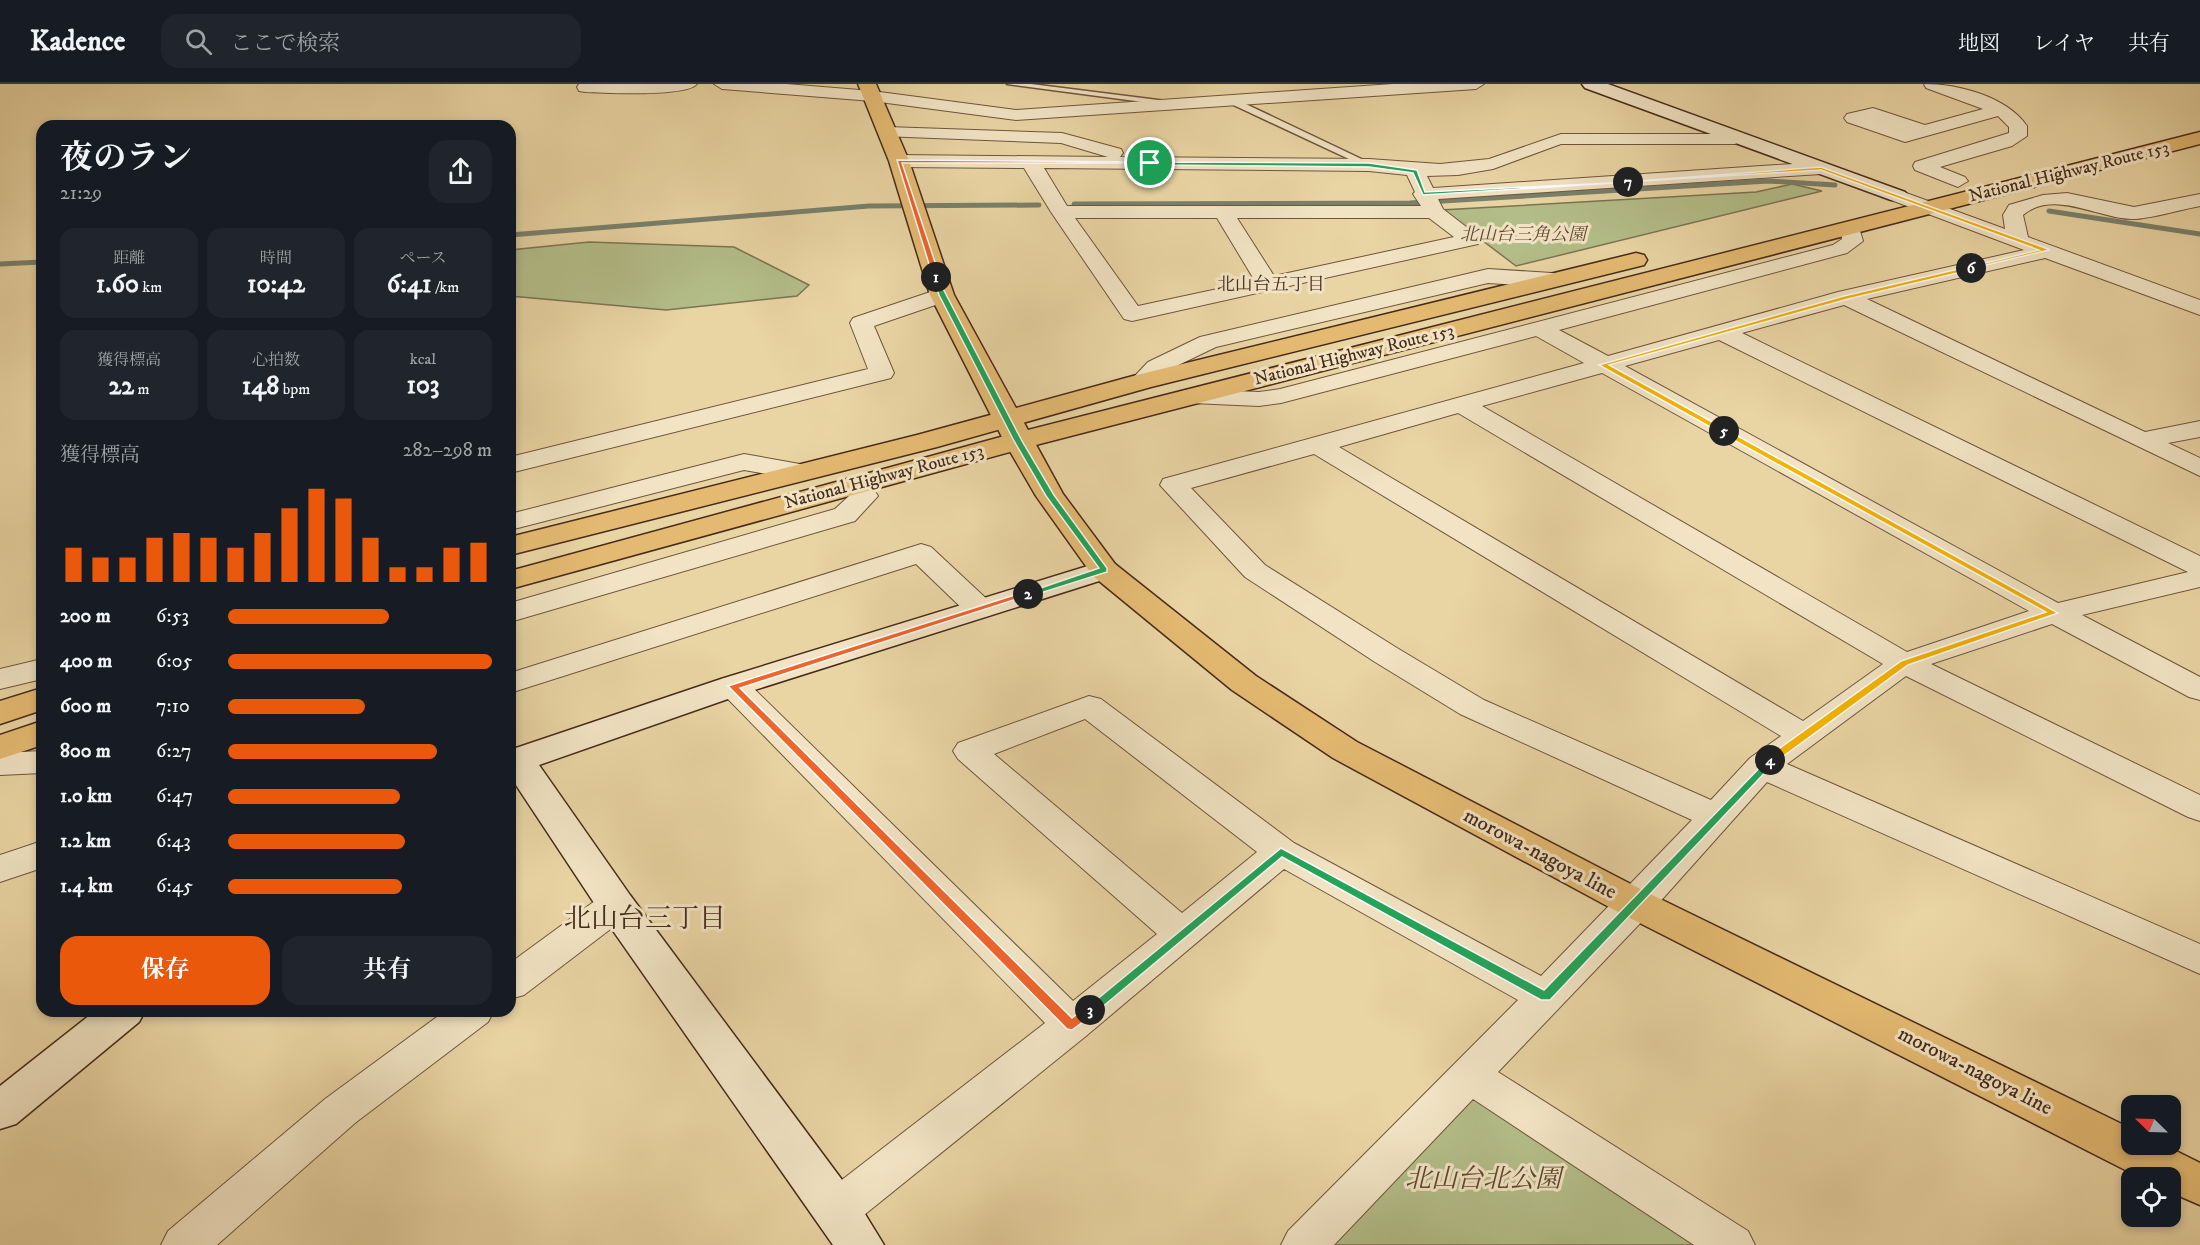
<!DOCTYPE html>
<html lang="ja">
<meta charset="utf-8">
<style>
body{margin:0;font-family:"IM FELL DW Pica","Noto Serif JP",serif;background:#20242c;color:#f1f3f6;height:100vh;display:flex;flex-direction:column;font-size:22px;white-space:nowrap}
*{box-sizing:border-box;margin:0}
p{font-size:20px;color:#9ea1a6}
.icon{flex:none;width:33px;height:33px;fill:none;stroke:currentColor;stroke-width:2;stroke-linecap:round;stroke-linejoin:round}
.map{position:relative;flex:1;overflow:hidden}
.sheet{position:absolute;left:36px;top:36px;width:480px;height:897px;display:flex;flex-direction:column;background:#171b24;border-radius:18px;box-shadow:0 3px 9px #0003}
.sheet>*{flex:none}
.needle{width:39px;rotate:293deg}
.controls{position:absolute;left:2121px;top:1011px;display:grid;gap:12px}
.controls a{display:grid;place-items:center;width:60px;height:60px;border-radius:12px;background:#171b24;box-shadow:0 3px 9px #0003;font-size:30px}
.pin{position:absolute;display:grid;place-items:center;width:51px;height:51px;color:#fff;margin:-26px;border:3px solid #fff;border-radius:50%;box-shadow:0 2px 6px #0007}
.km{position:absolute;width:30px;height:30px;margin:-15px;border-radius:50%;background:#222;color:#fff;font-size:16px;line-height:30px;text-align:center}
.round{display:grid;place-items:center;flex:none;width:63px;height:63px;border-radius:18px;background:#20242c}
.overview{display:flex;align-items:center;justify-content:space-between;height:102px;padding:0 24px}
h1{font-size:33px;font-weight:700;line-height:45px}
.metrics{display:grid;grid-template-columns:repeat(3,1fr);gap:9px;height:102px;padding:6px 24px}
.metrics div{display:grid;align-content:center;border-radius:15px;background:#20242c;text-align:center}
.metrics b{font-size:26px;font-weight:700}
.metrics small{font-size:16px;font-weight:400}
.metrics p{font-size:16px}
.chart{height:168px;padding:12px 24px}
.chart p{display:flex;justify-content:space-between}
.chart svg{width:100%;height:108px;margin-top:6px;stroke:#ea580c;stroke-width:6}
.primary-button{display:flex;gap:12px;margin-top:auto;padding:12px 24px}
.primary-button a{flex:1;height:69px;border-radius:18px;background:#ea580c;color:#fff;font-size:24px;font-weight:700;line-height:69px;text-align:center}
.primary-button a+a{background:#20242c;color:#f1f3f6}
ul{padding:0 24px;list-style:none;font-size:20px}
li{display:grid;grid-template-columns:96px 72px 1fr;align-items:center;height:45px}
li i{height:15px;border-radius:8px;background:#ea580c}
header{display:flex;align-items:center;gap:36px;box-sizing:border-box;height:84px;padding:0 30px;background:#171b24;border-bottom:2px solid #363941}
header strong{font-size:28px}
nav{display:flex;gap:33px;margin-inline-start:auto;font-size:21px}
.search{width:420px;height:54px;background:#20242c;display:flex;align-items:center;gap:15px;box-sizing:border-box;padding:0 21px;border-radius:18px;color:#9ea1a6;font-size:22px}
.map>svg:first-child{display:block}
</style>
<header>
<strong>Kadence</strong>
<div class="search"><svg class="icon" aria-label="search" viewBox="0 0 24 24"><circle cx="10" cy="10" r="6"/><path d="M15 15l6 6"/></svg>ここで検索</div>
<nav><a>地図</a><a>レイヤ</a><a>共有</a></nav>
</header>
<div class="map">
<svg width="2200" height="1161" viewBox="0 0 2200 1161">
<rect width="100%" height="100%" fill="#e9d4a3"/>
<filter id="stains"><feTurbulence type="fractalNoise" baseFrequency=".00333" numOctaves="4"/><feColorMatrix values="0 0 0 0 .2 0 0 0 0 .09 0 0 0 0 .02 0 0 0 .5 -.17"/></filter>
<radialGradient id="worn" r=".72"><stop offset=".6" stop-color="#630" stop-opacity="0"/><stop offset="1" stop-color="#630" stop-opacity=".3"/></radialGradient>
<path fill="#b3bd88" stroke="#7d7451" stroke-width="1.5" d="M1792,100l30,7 -306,75 -74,-56 314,-18z
M589,158l145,5 75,38 -12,11 -131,14 -156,-14v-46z
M1471,1011l241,150h-381z"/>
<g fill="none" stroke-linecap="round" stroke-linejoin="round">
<path stroke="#78806c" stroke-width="5" d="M1074,120l336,-1 358,-22 67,4
M2049,127l151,23
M510,151l359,-29 170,-1
M0,180l42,-2"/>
<g stroke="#70553c" stroke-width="3">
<path id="lane" d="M1007,0h24l135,17 4,2 -4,2z
M1227,14h6l141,67 -8,2 -139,-65z"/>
</g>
<g stroke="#70553c" stroke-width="2">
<path id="street" d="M579,0h118c-10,13 -93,9 -112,8l-6,-1 -2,-4z
M714,0h72l86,7 144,19 377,-26h91l-8,5 -460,31 -144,-19 -150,-12z
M1924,0c34,0 82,12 103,42v10l-15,10 -72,21 25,10 3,4 -10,6 -43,-17 -2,-4 2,-4 94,-29v-6l-11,-11 -93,26 -58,-20 -3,-4 3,-4 26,-6 52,17 58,-16 -57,-21z
M887,43l175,6 59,16 2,4 -3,4 249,2 71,5 49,-5 72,-25h174l9,5 -9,5h-174l-68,25 -35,6 -31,1 6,12 388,-26 10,6 -10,6 -383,25 5,10 35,27 3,4 -3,4 -346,77 -8,-2 -73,-107 -27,-44 -125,-1 -9,-6 9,-6 209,2 -47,-14 -180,-7 -3,-4 3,-4zM1044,84l325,3 38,4 8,17 -2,2 8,12h-354zM1075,134h142l38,63 -117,25zM1237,134h192l25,19 -180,39z
M1898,106l107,39 -2,-14 6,-10 34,-10 24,-2 67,14 66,-13v12c-21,4 -43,11 -64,13 -34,2 -81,-31 -113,-4l5,22 172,63v15l-155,-57 -178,41 278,133 55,-11v16l-32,6 32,15v18l-356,-171 -102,28 458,223v31l-118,28 118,62v23l-11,-3 -137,-73 -121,40 269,131v26l-12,-4 -282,-141 -119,88 413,180v30l-433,-192 -118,132 -151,158 250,159 7,14h-61l-221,-146 -139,146h-53l7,-14 230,-231 -234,-131 -198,167 -233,188 -16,6 -16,-6 -7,-14 7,-14 224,-173 -323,-330 -5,-7 5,-7 11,-3 11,3 329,322 84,-67 -199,-175 -5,-8 5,-8 131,-47 12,3 193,144 247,133 151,-156 -232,-106 -85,-52 -130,-85 -85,-92 3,-6 421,-116 -48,-27 -255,67 -22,3 -67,-3 -9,-2 -3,-5 3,-5 9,-2 67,3 21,-3 553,-144 9,-6 -1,-11 3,-4h14l5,17 -16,12 -288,77 49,26 230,-64 186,-42 -133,-50 -3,-4 3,-4zM1719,256l469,232 -130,31 -433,-237zM1602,289l427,238 -122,41 -425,-246zM1458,329l425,251 -80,57 -464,-274zM1314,370l467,282 -31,22 -39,42 -227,-100 -87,-52 -132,-83 -74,-77zM1085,635l172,133 -75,61 -188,-159z
M1488,185l64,4 8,2 3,5 -3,5 -8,2 -64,-4 -272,64 -52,25 -13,14 -9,2 -9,-2 -3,-5 18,-19 52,-25z
M942,204l8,2 3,5 -3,5 -76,26 20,47 -3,5 -381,95v-16l358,-88 -18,-46 3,-5z
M744,370l67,12 4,6 -4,6 -9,2 -58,-10 -234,60v-16z
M857,392l10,2 11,18 -23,25 -345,101v-19l325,-94 15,-14 -6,-11 3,-6z
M921,460l10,3 60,56 4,6 -4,6 -11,3 -11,-3 -53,-51 -406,129v-20z
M42,575v20l-42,10v-20z
M42,667v22l-42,2v-22z
M42,757v27l-42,14v-27z
M616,808l13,3 6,10 -6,10 -105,80 -14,4v-36l93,-68z
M445,927h49l-6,11 -133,101 -138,122h-56l7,-14 157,-132z"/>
</g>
<g stroke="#472b1a" stroke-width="3">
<path id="secondary" d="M1582,0h26l297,108 3,4 -3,4h-14l-306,-112z
M1104,477l11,3 4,6 -4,6 -370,117 -206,72 91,130 224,301 30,49h-51l-231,-330 -92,-139v-26l211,-71z
M95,927h50l-6,11 -123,102 -16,5v-43z"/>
</g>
<g stroke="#472b1a" stroke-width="3">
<path id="primary" d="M858,0h18l33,77 45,134 109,199 52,70 141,112 101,66 293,152 482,235v15h30l38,19v42l-30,-13v-14h-29l-519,-264 -289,-156 -101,-68 -139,-114 -57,-80 -32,-55 -74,-146 -41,-134z"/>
</g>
<g stroke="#472b1a" stroke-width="3">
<path id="highway" d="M2200,48v12l-1172,303 -518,142v-18l498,-136z
M1636,169l8,2 3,5 -3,5 -493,122 -214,60 -427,108v-18l407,-102 216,-59z
M42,604v22l-42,14v-23z
M42,637v24l-42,14v-24z"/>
</g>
<use href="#lane" fill="#f1e3c3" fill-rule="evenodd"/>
<use href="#street" fill="#f1e3c3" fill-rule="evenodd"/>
<use href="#secondary" fill="#f1e3c3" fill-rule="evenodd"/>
<use href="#primary" fill="#e4ba72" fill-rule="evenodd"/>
<use href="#highway" fill="#e4ba72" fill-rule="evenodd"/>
</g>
<path fill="#f0652b" stroke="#fff" stroke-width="1.5" d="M897,76l253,2 3,1h-251l38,114 -4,2 -3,-2z"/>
<path fill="#22a559" stroke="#fff" stroke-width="1.5" d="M936,191l86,166 32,54 53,73v4l-76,24 -8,-2 76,-26 -53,-72 -32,-55 -75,-146 -6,-18z"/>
<path fill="#f0652b" stroke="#fff" stroke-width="1.5" d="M1024,508l8,2 -292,94 332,330 14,-11h9v6l-23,17 -5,-1 -339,-343z"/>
<path fill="#22a559" stroke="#fff" stroke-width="1.5" d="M1770,673l4,1v5l-224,237h-9l-259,-143 -187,156 -5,2 -6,-5 197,-162 263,142z"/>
<path fill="#f5b400" stroke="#fff" stroke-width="1.5" d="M1721,346h6l331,183 -150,52 -134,98h-8v-5l135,-97 145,-49 -325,-179z"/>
<path fill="#f5b400" stroke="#fff" stroke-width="1.5" d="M1971,182l3,3 -126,30 -239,66 118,65v3h-6l-122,-68 245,-69z"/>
<path fill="#f5b400" stroke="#fff" stroke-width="1.5" d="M1821,83l227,82 1,1 -80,19v-2l70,-17 -218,-80 -196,12z"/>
<path fill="#22a559" stroke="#fff" stroke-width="1.5" d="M1150,78l219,1 48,7 8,22 206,-10 -208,13 -10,-22 -44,-6 -221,-2z"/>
<g text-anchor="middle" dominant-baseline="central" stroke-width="6" stroke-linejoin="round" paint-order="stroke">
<g font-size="18" fill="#472b1a" stroke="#f1e3c3">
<text transform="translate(2069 88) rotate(-14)">National Highway Route 153</text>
<text transform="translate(1354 271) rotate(-14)">National Highway Route 153</text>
<text transform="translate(884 393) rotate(-15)">National Highway Route 153</text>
</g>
<g font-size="18" font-style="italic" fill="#5d4830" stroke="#f1e3c3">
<text x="1523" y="151">北山台三角公園</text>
</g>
<g font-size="18" fill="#472b1a" stroke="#f1e3c3">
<text x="1271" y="201">北山台五丁目</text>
</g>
<g font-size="21" fill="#472b1a" stroke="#f1e3c3">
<text transform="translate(1540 770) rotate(28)">morowa-nagoya line</text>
<text transform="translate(1975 987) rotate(27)">morowa-nagoya line</text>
</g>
<g font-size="26" font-style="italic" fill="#5d4830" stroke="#f1e3c3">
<text x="1483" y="1095">北山台北公園</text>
</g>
<g font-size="27" fill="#472b1a" stroke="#f1e3c3">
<text x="645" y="835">北山台三丁目</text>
</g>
</g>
<rect width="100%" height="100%" filter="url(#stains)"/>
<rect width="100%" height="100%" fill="url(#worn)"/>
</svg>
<div class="controls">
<a><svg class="needle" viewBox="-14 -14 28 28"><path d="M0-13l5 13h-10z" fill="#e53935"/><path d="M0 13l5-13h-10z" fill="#9ea1a6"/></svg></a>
<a><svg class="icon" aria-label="locate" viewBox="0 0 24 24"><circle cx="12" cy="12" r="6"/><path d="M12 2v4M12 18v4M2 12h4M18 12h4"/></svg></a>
</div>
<div class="pin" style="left:1150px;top:79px;background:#1e9e55"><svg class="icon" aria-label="arrive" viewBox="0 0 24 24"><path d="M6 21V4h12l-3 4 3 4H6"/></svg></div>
<b class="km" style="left:936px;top:193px">1</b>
<b class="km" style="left:1028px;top:510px">2</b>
<b class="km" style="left:1090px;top:926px">3</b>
<b class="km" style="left:1770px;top:676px">4</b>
<b class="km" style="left:1724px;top:347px">5</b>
<b class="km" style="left:1971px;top:184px">6</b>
<b class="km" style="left:1628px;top:98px">7</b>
<section class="sheet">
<div class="overview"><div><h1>夜のラン</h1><p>21:29</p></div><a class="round"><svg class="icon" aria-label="share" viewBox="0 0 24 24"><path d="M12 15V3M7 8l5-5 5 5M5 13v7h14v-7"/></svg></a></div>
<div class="metrics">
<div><p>距離</p><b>1.60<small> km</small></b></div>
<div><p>時間</p><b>10:42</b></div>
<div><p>ペース</p><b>6:41<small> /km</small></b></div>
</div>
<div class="metrics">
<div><p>獲得標高</p><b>22<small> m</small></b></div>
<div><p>心拍数</p><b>148<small> bpm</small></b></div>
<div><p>kcal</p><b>103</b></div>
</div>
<div class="chart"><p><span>獲得標高</span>282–298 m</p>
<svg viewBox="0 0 160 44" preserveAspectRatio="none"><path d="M5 44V30M15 44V34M25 44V34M35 44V26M45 44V24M55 44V26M65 44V30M75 44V24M85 44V14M95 44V6M105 44V10M115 44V26M125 44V38M135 44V38M145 44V30M155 44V28"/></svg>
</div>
<ul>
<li><b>200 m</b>6:53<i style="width:61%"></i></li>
<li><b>400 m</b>6:05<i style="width:100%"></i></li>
<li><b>600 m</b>7:10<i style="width:52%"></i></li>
<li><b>800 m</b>6:27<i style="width:79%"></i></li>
<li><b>1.0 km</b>6:47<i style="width:65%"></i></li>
<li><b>1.2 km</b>6:43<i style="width:67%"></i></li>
<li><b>1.4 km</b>6:45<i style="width:66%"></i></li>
</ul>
<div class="primary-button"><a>保存</a><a>共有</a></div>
</section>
</div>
